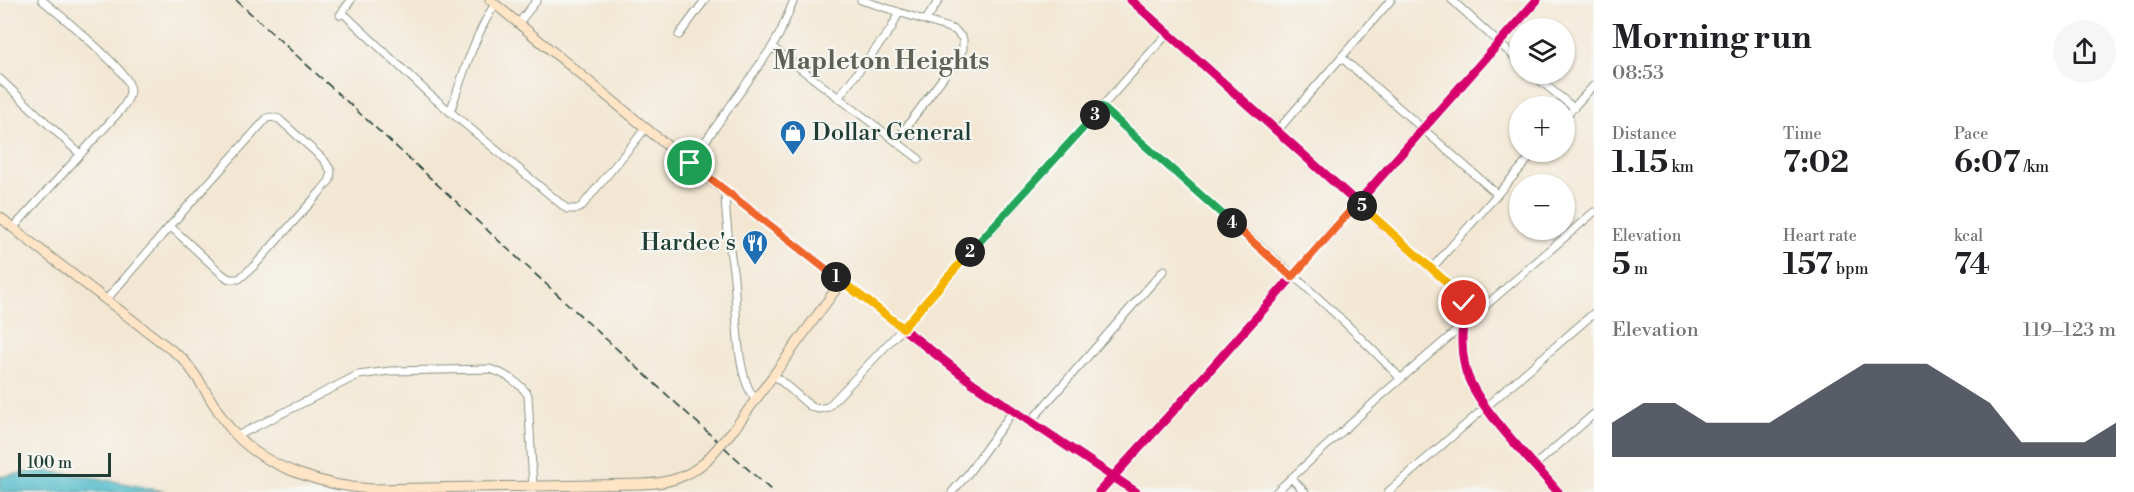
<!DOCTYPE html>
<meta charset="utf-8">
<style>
body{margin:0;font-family:"Libre Bodoni",serif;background:#f6f6f6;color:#202124;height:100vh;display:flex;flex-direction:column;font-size:22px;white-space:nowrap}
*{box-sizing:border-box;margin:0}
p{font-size:20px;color:#757577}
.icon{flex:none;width:33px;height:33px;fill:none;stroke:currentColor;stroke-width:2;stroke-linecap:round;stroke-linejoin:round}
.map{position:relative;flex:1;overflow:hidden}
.details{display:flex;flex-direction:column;background:#fff;width:540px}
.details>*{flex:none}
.fabs{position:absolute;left:1509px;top:18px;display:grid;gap:12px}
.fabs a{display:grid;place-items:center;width:66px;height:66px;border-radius:50%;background:#fff;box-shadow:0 2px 4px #0004;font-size:30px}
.scale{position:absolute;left:18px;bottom:15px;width:93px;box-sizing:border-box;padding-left:6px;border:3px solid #1f3d34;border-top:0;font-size:16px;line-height:21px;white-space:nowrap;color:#1f3d34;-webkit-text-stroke:4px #f6f6f2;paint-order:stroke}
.pin{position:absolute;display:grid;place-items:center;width:51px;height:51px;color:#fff;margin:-26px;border:3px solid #fff;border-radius:50%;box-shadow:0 2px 6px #0007}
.km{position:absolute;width:30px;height:30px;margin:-15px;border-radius:50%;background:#222;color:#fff;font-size:16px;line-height:30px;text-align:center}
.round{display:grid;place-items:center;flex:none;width:63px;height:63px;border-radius:32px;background:#f6f6f6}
.head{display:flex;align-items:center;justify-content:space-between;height:102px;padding:0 18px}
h1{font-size:33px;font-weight:700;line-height:45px}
.figures{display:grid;grid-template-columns:repeat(3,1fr);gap:9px;height:102px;padding:6px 18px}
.figures div{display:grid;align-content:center}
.figures b{font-size:30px;font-weight:700}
.figures small{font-size:16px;font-weight:400}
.figures p{font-size:16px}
.chart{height:168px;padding:12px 18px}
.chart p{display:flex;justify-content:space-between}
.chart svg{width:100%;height:108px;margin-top:6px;fill:#111827;opacity:.7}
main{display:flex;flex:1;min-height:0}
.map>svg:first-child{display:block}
</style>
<main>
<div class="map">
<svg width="1594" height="492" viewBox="0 0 1594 492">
<rect width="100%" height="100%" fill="#f6f6f2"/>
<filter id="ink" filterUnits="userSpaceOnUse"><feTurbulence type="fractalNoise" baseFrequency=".0167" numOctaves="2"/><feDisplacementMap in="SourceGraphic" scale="12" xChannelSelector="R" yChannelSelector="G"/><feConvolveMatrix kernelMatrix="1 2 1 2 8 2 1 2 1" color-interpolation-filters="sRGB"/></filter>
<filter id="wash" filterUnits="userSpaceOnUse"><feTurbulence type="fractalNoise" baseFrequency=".008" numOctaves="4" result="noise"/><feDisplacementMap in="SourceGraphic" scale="24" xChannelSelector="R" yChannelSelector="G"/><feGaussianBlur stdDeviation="1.35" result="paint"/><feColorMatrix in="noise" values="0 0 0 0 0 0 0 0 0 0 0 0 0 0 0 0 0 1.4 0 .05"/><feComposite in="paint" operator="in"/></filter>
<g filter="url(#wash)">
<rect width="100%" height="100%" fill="#f3e7d3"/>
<path fill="#4ebac9" stroke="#367c7e" stroke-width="1.5" d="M41,470l57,8 69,14h-167v-15z"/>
</g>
<g filter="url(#ink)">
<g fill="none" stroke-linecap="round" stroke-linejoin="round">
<g stroke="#899284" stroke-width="9">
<path id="street" d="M861,0l94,30 8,9v10l-4,7 -63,85
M1131,0l321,288 13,19c1,7 -1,12 -2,19 -2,13 -1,28 2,41 7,36 68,95 93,125
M1452,0l68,62
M342,12l87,82 138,115h10l4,-2 65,-79
M340,15l11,-15
M926,20l13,-20
M518,24l19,-24
M679,35l26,-35
M772,47l147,112
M1341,57l156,137
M1532,74l42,34
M0,79l80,75
M838,98l53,-69 8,-17
M1102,107c98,92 207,174 299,272
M450,112c13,-37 24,-75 45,-108
M1564,118l30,-33
M1277,131l114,-131
M690,163l82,-116 8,-14 14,-33
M725,190c0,30 5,58 9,88 3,31 1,100 22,122
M13,228l108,-118c6,-8 11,-16 8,-26 -5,-16 -71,-71 -87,-84
M1432,268l103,-116
M106,300l64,-74 97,-108 4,-1 8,2 45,41 7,11 -1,9 -9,11 -66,74 -16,14h-10l-7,-5 -52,-48
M774,375l36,31 8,3 10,-2 75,-79 265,-295
M1030,422l134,-152
M237,436l121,-61 32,-4 100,-2c14,4 30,14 38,26l5,92
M1535,465l59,-51
M1291,478l14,14
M952,492l15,-17 46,-64
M1099,492l87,-95 351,-397
M1276,492l106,-97 212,-183
M1388,492l206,-179"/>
</g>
<g stroke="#899284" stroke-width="11">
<path id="secondary" d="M490,0l191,157 293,227 162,108
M0,217l28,23 154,118c21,23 32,52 52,75 31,35 94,54 139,56l270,-5c25,-1 44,-6 63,-23
M735,428l107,-147"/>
</g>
<use href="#street" stroke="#fff" stroke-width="7"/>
<use href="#secondary" stroke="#ffe4c6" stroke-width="9"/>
<path stroke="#1f3d34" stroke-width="1.5" stroke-dasharray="9 4.5" stroke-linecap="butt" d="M236,0l537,492"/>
<g stroke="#899284" stroke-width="11" stroke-linecap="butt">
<path id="secondary-bridge" d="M706,461l29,-33"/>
</g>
<use href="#secondary-bridge" stroke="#ffe4c6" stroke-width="9"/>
<g stroke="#f6f6f2" stroke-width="13">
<path id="cycleway" d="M1131,0l321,288 13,19c1,7 -1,12 -2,19 -2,13 -1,28 2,41 7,36 68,95 93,125
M725,190l249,194 162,108
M1099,492l87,-95 351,-397"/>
</g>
<use href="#cycleway" stroke="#d6006c" stroke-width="9"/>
</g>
</g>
<g fill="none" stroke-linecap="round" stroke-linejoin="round" filter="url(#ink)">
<g stroke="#fff" stroke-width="12">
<path id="split-1" d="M690,163l146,114"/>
</g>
<g stroke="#fff" stroke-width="12">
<path id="split-2" d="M836,277l67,51 67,-76"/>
</g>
<g stroke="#fff" stroke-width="12">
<path id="split-3" d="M970,252l125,-137"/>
</g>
<g stroke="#fff" stroke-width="12">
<path id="split-4" d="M1095,115l7,-8 130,116"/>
</g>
<g stroke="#fff" stroke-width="12">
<path id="split-5" d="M1232,223l60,54 66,-75 4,4"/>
</g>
<g stroke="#fff" stroke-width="12">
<path id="split-6" d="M1362,206l81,73 21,24"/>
</g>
<use href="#split-1" stroke="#f0652b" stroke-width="8"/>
<use href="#split-2" stroke="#f5b400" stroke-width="8"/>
<use href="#split-3" stroke="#22a559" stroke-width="8"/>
<use href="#split-4" stroke="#22a559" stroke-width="8"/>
<use href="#split-5" stroke="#f0652b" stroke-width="8"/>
<use href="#split-6" stroke="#f5b400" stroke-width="8"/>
</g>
<defs>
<g id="shop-pin" transform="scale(1.35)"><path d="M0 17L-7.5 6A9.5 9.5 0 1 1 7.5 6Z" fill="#1f6fb2" stroke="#f6f6f2"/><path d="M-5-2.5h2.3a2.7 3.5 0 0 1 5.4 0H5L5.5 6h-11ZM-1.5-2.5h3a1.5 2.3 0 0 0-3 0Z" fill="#fff"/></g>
<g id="restaurant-pin" transform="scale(1.35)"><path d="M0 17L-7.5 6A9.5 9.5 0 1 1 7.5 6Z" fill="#1f6fb2" stroke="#f6f6f2"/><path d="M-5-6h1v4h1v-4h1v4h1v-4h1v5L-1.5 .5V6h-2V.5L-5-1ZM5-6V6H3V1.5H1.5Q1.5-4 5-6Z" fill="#fff"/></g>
</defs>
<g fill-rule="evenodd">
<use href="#shop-pin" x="793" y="133"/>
<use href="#restaurant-pin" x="755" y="243"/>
</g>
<g text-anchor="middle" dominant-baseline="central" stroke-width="4.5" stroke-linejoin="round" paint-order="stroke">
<g font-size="24" fill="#1f3d34" stroke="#f6f6f2" text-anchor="start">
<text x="812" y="133">Dollar General</text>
<text x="736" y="243" text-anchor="end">Hardee's</text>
</g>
<g font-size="26" font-weight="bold" fill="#5f6255" stroke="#f6f6f2">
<text x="881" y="61">Mapleton Heights</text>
</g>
</g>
</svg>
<div class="fabs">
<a><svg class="icon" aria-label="layers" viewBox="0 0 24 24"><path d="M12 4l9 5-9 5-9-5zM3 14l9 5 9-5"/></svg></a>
<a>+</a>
<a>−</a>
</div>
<div class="scale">100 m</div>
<div class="pin" style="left:690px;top:163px;background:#1e9e55"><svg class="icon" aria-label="arrive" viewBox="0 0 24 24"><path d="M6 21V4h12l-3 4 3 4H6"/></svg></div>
<div class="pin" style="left:1464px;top:303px;background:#d93025"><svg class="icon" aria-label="check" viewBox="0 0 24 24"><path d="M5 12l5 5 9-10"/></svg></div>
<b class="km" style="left:836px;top:277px">1</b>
<b class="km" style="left:970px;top:252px">2</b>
<b class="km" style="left:1095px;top:115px">3</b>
<b class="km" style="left:1232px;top:223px">4</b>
<b class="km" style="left:1362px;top:206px">5</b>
</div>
<section class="details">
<div class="head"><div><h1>Morning run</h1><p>08:53</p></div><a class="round"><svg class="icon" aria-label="share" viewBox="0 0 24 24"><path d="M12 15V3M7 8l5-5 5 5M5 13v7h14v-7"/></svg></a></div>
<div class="figures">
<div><p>Distance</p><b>1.15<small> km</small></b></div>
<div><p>Time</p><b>7:02</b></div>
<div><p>Pace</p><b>6:07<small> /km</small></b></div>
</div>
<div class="figures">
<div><p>Elevation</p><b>5<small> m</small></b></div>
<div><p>Heart rate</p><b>157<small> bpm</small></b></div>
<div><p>kcal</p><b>74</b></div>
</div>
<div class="chart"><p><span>Elevation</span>119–123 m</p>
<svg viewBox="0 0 160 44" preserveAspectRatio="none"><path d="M0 44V30L10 22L20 22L30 30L40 30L50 30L60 22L70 14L80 6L90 6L100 6L110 14L120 22L130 38L140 38L150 38L160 30V44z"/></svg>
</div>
</section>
</main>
